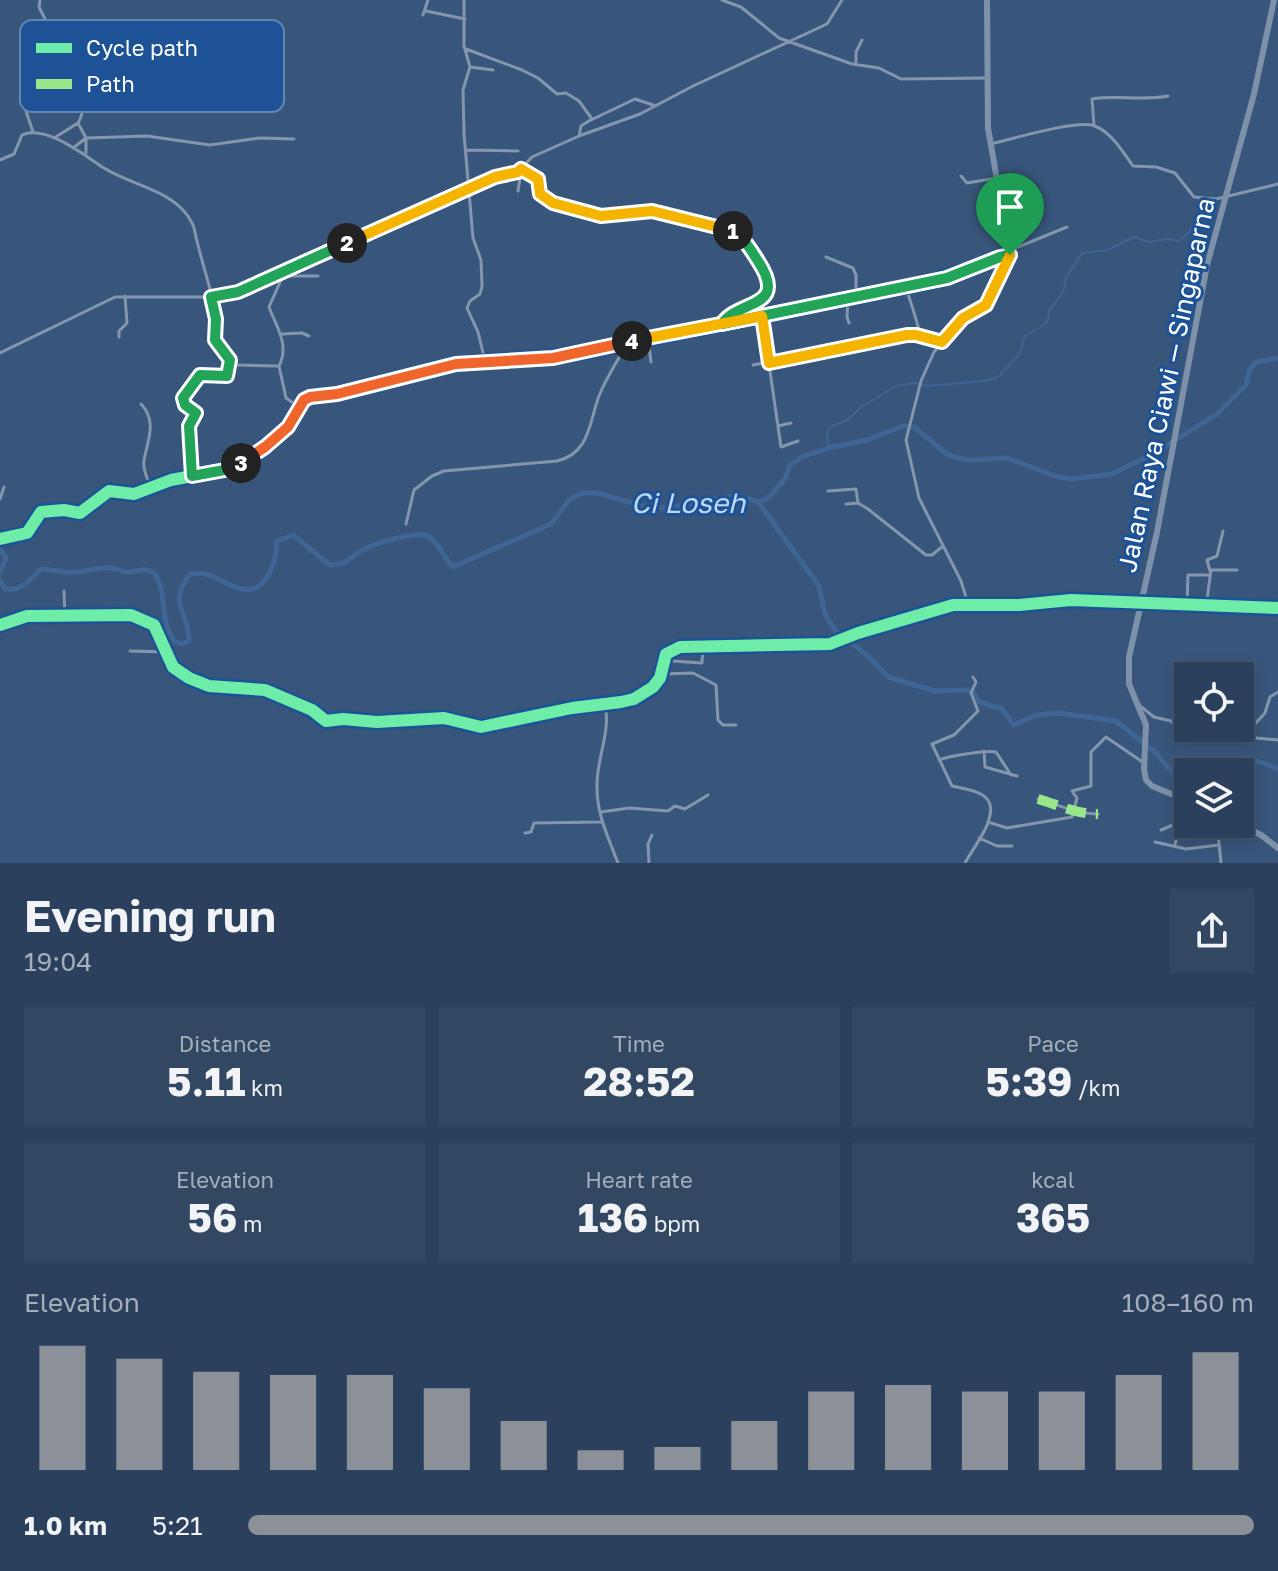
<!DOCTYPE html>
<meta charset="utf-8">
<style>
body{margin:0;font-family:"Golos Text",sans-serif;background:#324762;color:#f1f3f6;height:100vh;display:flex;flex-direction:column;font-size:30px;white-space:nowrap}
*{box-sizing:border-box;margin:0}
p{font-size:26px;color:#a5afbb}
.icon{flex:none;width:44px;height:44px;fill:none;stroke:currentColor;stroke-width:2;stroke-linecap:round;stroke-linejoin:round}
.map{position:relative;height:863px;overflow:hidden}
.drawer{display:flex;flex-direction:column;background:#2a405c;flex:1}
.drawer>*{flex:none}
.buttons{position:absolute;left:1174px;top:662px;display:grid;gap:16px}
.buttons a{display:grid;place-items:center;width:80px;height:80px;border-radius:0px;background:#2a405c;box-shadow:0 4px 12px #0003,0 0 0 2px #465972;font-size:40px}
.pin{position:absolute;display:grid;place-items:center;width:68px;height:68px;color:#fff;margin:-82px -34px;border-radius:50% 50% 50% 0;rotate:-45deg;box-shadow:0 0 8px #0007}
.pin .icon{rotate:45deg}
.km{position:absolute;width:40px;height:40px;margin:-20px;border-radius:50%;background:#222;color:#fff;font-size:22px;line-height:40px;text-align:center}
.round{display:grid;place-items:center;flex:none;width:84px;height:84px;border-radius:0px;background:#324762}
.headline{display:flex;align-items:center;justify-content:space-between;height:136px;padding:0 24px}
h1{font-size:44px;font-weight:700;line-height:60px}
.metrics{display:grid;grid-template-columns:repeat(3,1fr);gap:12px;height:136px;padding:8px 24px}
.metrics div{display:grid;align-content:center;border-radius:0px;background:#324762;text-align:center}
.metrics b{font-size:40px;font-weight:700}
.metrics small{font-size:22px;font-weight:400}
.metrics p{font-size:22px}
.chart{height:224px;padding:16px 24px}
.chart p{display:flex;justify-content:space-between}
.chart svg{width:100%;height:144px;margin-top:8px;stroke:#8c9099;stroke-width:6}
ul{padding:0 24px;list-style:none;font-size:26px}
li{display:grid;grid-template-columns:128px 96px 1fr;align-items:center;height:60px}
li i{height:20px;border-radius:10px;background:#8c9099}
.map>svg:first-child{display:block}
</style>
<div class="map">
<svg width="1278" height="863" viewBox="0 0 1278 863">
<rect width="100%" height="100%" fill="#38567b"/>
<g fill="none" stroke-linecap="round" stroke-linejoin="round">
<path stroke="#3f6594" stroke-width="2" d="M828,448l-1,-14 3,-7 19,-8 12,-12 35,-21 19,-3 12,3 58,-5 13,-4 21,-22 6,-19 22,-13 2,-12 14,-19 3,-14 16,-25 25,-3 27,-13 14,5 20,-3 11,2c9,-7 13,-16 28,-18l2,7"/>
<path stroke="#3f6594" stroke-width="5" d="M758,502l61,84 6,28 10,16 33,26 20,21 47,14 37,-1 7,12 23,7 12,16 22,-10 23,-2 57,8 40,32 23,28 9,5
M0,549l6,9 -6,14
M0,581l5,8c17,3 24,-9 36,-20 9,0 15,2 24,3 15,2 30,-5 44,-4 7,0 12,4 19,4 10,0 21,-7 28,4 12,19 2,43 19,66l7,2 7,-3c1,-30 -23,-35 1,-67 24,-3 28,8 48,14 29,9 38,-26 39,-47l16,-6 37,30c21,0 22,-12 39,-18 12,-5 50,-17 61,-10 10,8 14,22 23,30l98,-43 19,-25 12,-6h15l49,14 23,1 61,-12 13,1 15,5 9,-3 18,-20 5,-14 12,-8 26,-9 39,-8 36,-14 11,1 34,28 19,5 40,-2 51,19 13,2 41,-5 46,-23 59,-37 29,-29 4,-16 6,-7 22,-4
M1214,772c18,-21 42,-13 64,-3"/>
<path stroke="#8296ad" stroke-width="3" d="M40,0l-1,7 12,24 37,17 -14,41c6,15 13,18 4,34l8,15v15
M464,0v46l6,21 -7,23 1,44 9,104 8,22 1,26 -2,8 -10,7 -3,7 11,24 7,29
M722,0l19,7 38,31 73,26 27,4 22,11 86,-1
M426,11l39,8
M423,15l5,-15
M466,49l56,21 16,8 19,16 9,-1 13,8 13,18 -11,7 -2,10
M856,63v-11l6,-12
M470,67l23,3
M26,111l7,21
M591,120l44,-21 21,7
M1094,125l-2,-26c25,-4 51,2 76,-3
M54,138l24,-15
M991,144c21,-5 87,-25 104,-18 17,7 28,26 38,40l23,1 19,6 19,24 22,2 62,-15
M73,148l13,-10 61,-2 63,9 50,-7 34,1
M466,150l52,1
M0,160l14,-6 8,-19c24,-11 63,21 82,33 28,18 72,22 88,55 3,5 3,12 5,18 6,26 16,52 19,78 0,7 -3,13 -1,19 2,12 13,21 23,27l41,1 7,32 13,9
M521,169l16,9 3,16 13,9 48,13 51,-5 82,20 7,6 25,36 2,15c-11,20 -32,19 -46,34
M518,172l2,6 -2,13
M961,176l6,7 30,-5
M991,213l9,-2
M1011,250l56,-23
M826,257l27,11 3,7v19
M278,274l3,6 -12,27c7,19 21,38 10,59
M281,280l7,-4h30
M906,287c3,11 14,42 14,49
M848,298l-1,19 2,6
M762,316l19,131 17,-6
M282,334l20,-1 7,3
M119,337v-6l8,-8 -2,-27
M648,338l3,24
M0,353l115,-56h96l27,-5 257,-115 23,-5 14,-15 47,-21 61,-22 53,-28 134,-62 15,-24
M753,365l159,-30 30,7
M141,404c17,18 6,37 3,57 -2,7 4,18 6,26
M778,426l13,-3
M192,476l-3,-50 7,-13 -11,-8 -2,-6 17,-24 27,1 3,-16
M828,491l28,-2 2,14
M0,499l4,-12
M846,504l12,-1 10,6 58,46h6l11,-9
M406,524l8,-34 18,-14 12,-5 113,-10c33,-8 32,-38 42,-65 7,-18 18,-34 27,-51
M1210,571l-3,-11 10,-4 6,-25
M64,591l1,26
M1187,605l1,-30h21
M969,607l-8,-26 -42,-83 -13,-58 15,-59 13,-29 29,-34 23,-13 17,-30 7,-20
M1206,607l5,-37h26
M0,625l27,-9 104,-1 23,10 19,42 16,11 20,8 56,4 47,20 14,11 17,-2 34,3 67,-4 37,9 91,-19 49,-6 13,-3 19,-12 7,-9 6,-24 14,-7 150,-3 28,-11 95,-28h66l52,-5 207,8
M130,651l36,1
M672,661l30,2 1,-18
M661,674l32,-1 23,12 2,35 5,5h13
M973,677l3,5 -5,11 7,18 -24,24 -22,9 20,42c18,4 48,6 36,36
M1278,692l-8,5 -5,16 -11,12 -2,7 4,6 22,2
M605,704c6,28 -8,53 -8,80 -1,29 11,53 21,79
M1140,706l14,11 17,4 9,11 8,-11
M1236,728l16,4
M984,751l1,16 32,9
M939,760c10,-4 47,-10 57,-8l15,23
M1038,799c21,6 38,15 60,15
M601,812l28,-4 39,3 7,-5 10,3 23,-14
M1217,824l4,39
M1161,830l17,-7
M525,833l6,-1 3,-9 67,-1
M979,838l18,8h15
M1155,842l31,7 33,-4
M1175,845l9,-46
M649,863l-1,-19 4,-9
M965,863c6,-11 22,-33 23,-41l19,6 65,-11 5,-19 -5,-7 19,-5v-34l15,-15 38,26"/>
<path stroke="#7d92aa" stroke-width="6" d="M0,539l27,-6 14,-21 23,-2 16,3 29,-22 25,3 37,-14 59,-11 26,-15 32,-27 16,-27 6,-3 27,-3 119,-30 107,-8 362,-73 41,-12 36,-15 8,-1 -22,-127 -1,-128
M1188,801l-36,-15 -6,-6 -2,-11 2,-44 -17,-41v-27l28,-125 50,-267 47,-171 20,-94
M1240,824l21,11 17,13"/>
<path stroke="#98e88a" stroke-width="10" stroke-dasharray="20 10" stroke-linecap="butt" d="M1038,799c21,6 38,15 60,15"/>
<g stroke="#1d5396" stroke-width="17">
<path id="cycleway" d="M0,539l27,-6 14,-21 23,-2 16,3 29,-22 25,3 37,-14 59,-11 26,-15 32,-27 16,-27 6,-3 27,-3 119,-30 107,-8 362,-73 41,-12 36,-15 8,-1
M0,625l27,-9 104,-1 23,10 19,42 16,11 20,8 56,4 47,20 14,11 17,-2 34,3 67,-4 37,9 91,-19 49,-6 13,-3 19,-12 7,-9 6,-24 14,-7 150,-3 28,-11 95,-28h66l52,-5 207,8"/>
</g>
<use href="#cycleway" stroke="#6deda7" stroke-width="12"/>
</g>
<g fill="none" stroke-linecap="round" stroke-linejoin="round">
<g stroke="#fff" stroke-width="16">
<path id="split-1" d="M733,231c11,7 18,19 25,30 32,49 -21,38 -36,63l225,-46 53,-21 10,-2"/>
</g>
<g stroke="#fff" stroke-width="16">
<path id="split-2" d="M347,243l148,-66 23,-5 3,-3 17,10 2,15 13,9 48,13 51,-5 81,20"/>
</g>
<g stroke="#fff" stroke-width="16">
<path id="split-3" d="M241,463l-11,6 -38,7 -3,-50 7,-13 -11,-8 -2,-7 17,-23 27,1 3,-16 -15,-20 1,-21 -5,-22 27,-5 109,-49"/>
</g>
<g stroke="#fff" stroke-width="16">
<path id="split-4" d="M241,463l24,-16 23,-20 16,-27 6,-3 27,-3 119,-30 97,-6 79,-17"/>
</g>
<g stroke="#fff" stroke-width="16">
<path id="split-5" d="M632,341l130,-25 7,47 138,-28h9l26,7 21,-24 23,-13 24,-50"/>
</g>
<use href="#split-1" stroke="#22a559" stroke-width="10"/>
<use href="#split-2" stroke="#f5b400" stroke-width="10"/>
<use href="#split-3" stroke="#22a559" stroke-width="10"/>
<use href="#split-4" stroke="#f0652b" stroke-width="10"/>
<use href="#split-5" stroke="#f5b400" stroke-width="10"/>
</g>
<g text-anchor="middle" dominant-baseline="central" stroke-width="6" stroke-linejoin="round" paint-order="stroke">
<g font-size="26" fill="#fff" stroke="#1d5396">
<text transform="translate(1166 385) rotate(-78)">Jalan Raya Ciawi — Singaparna</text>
</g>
<g font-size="28" font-style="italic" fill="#bed8f6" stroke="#1d5396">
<text x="688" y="502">Ci Loseh</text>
</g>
</g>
<rect x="20" y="20" width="264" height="92" rx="12" fill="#1d5396" stroke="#6187b6" stroke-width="2"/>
<rect x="36" y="43" width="36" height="10" fill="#6deda7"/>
<rect x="36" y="79" width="36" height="10" fill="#98e88a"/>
<g font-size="22" fill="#fff">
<text x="86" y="56">Cycle path</text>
<text x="86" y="92">Path</text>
</g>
</svg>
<div class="buttons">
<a><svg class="icon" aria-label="locate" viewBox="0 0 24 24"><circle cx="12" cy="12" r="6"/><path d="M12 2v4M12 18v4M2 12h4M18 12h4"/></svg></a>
<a><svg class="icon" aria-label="layers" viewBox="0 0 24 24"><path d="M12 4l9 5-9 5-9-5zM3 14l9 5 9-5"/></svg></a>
</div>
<div class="pin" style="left:1010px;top:255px;background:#1e9e55"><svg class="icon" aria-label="arrive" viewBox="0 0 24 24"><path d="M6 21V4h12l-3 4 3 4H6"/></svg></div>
<b class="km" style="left:733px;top:231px">1</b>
<b class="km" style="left:347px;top:243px">2</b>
<b class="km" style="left:241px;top:463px">3</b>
<b class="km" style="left:632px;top:341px">4</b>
</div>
<section class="drawer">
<div class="headline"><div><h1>Evening run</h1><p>19:04</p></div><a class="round"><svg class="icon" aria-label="share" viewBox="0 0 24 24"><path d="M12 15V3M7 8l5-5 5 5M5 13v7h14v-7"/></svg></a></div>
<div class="metrics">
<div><p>Distance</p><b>5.11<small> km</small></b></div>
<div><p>Time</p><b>28:52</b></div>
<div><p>Pace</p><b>5:39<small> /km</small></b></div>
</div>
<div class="metrics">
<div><p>Elevation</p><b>56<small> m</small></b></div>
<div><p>Heart rate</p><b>136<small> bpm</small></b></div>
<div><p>kcal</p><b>365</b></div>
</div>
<div class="chart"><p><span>Elevation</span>108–160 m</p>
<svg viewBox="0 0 160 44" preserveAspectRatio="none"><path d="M5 44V6M15 44V10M25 44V14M35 44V15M45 44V15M55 44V19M65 44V29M75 44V38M85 44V37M95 44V29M105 44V20M115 44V18M125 44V20M135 44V20M145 44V15M155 44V8"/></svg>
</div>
<ul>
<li><b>1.0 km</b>5:21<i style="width:100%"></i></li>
</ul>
</section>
